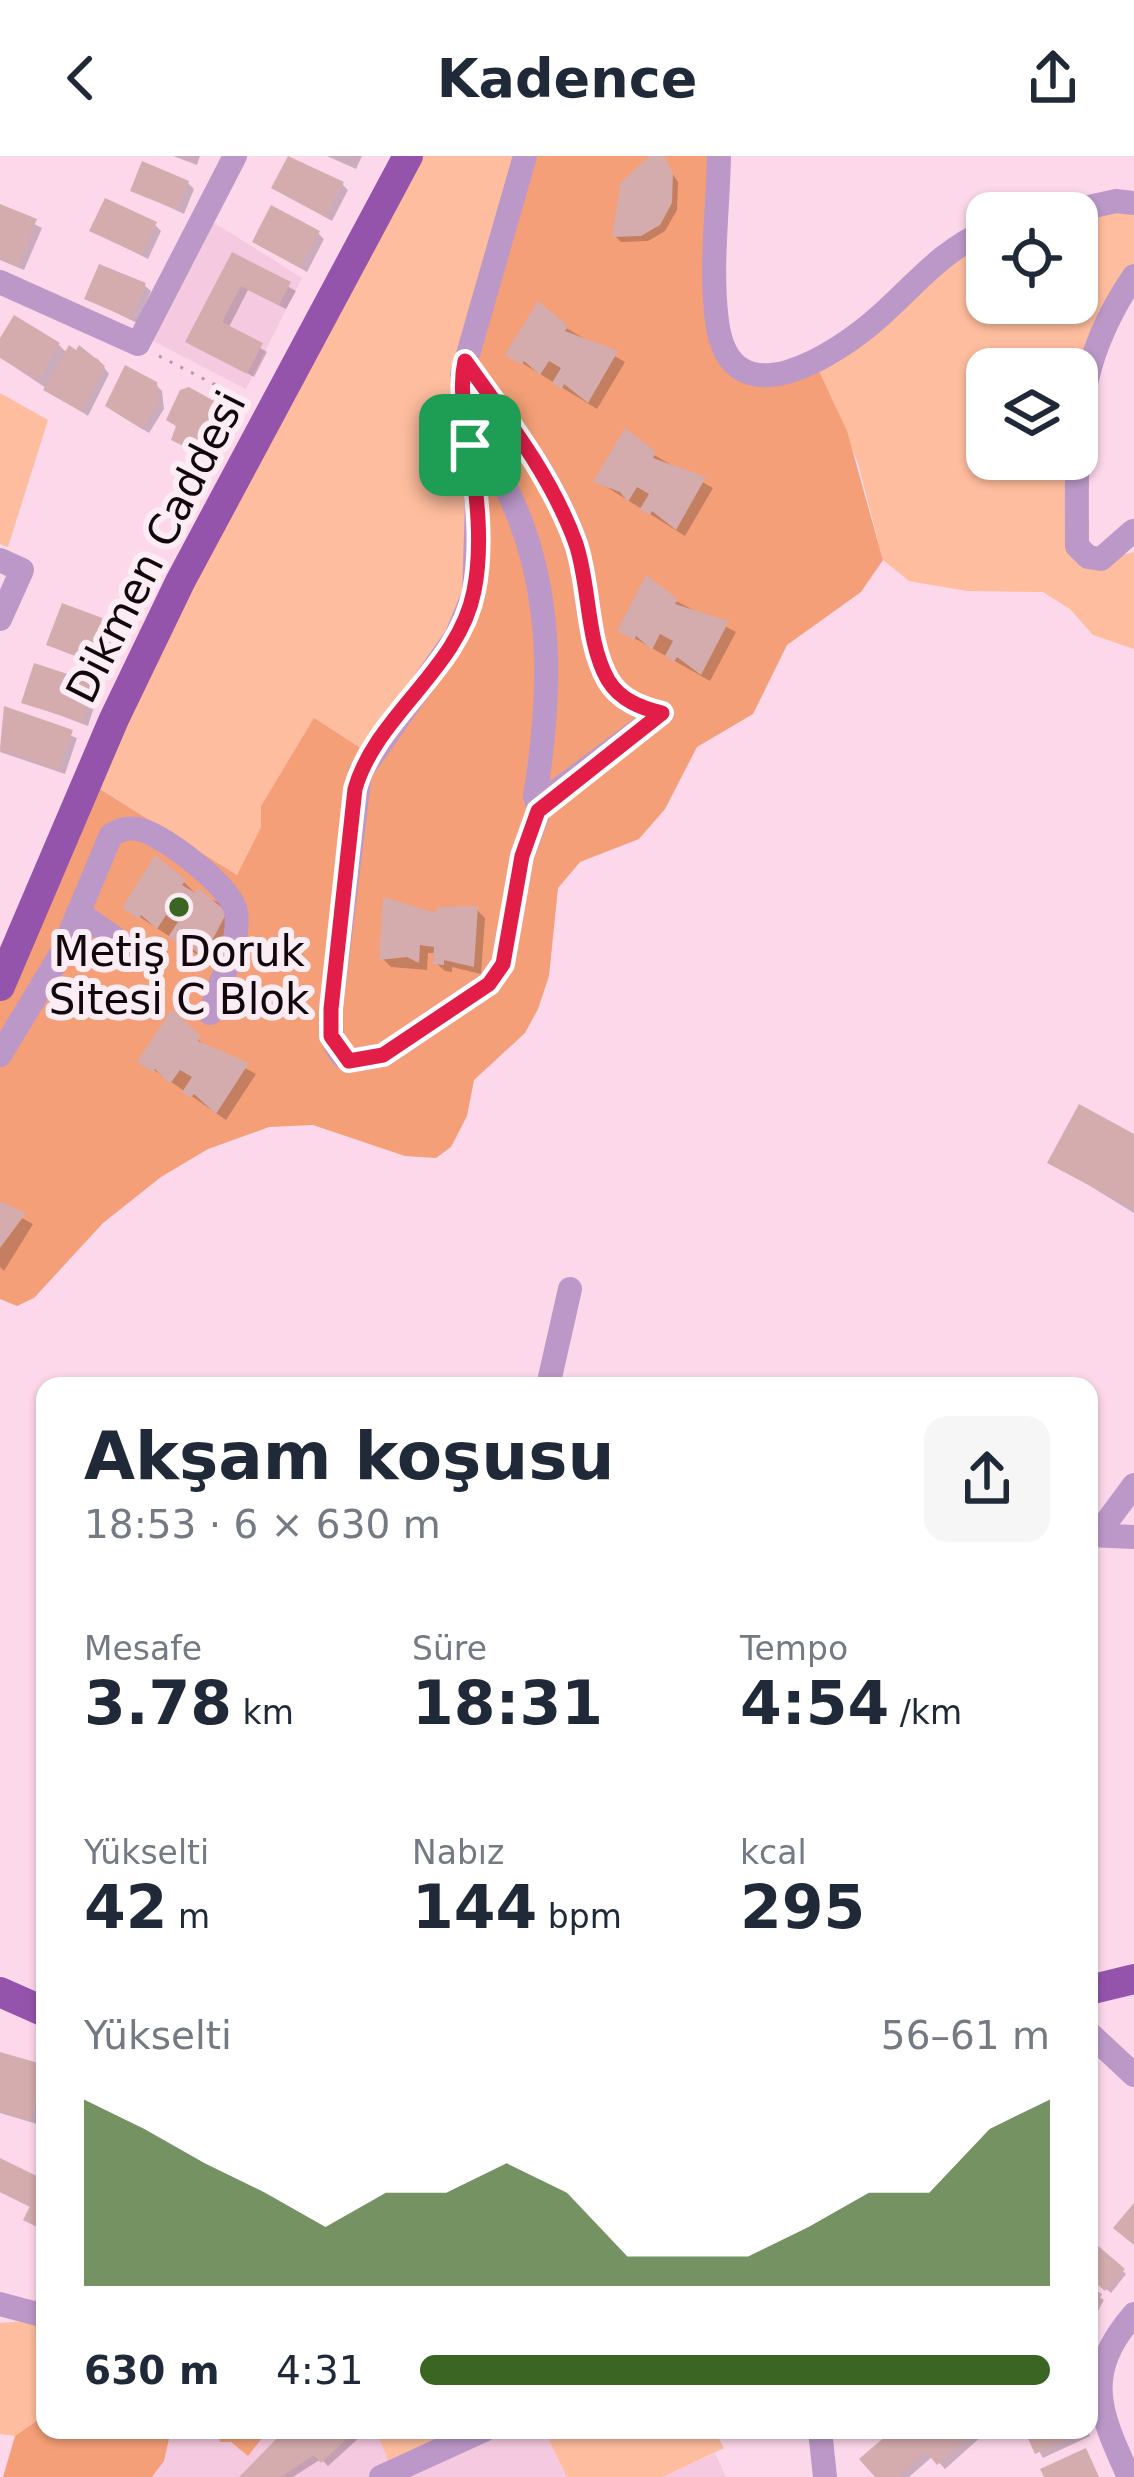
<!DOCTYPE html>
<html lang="tr">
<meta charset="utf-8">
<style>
body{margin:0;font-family:"DejaVu Sans",sans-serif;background:#f6f6f7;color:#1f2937;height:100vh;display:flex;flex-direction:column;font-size:45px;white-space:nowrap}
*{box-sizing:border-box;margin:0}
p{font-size:39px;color:#747a83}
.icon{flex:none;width:66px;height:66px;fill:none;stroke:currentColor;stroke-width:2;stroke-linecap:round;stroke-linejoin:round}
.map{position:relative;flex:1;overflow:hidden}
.side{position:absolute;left:36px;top:1221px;width:1062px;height:1062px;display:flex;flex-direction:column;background:#fff;border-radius:24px;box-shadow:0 3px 9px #0004}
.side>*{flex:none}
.controls{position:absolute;left:966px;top:36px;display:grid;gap:24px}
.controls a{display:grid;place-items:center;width:132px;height:132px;border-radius:24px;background:#fff;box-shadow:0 3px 9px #0004;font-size:60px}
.pin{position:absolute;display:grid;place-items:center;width:102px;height:102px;color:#fff;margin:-51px;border-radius:24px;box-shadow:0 6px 18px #0006}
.round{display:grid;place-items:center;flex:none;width:126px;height:126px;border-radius:24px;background:#f6f6f7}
.head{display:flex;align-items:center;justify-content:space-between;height:204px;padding:0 48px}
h1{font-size:66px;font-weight:800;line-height:90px}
.metrics{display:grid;grid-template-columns:repeat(3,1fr);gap:18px;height:204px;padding:12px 48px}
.metrics div{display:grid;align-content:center}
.metrics b{font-size:60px;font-weight:800}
.metrics small{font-size:33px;font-weight:400}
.metrics p{font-size:33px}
.chart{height:336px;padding:24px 48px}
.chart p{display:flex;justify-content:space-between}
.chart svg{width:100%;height:216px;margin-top:12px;fill:#3b6522;opacity:.7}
ul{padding:0 48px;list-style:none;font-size:39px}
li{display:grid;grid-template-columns:192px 144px 1fr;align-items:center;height:90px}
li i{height:30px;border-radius:15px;background:#3b6522}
header{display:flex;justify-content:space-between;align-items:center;height:156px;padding:0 48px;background:#fff;font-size:54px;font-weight:800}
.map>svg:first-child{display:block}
</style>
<header><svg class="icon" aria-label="back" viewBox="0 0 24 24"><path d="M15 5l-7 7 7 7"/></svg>Kadence<svg class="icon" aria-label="share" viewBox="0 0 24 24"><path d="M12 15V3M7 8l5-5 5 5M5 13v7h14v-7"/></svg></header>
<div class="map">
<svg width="1134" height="2321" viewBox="0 0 1134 2321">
<rect width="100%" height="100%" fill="#fdd8eb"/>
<path fill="#f5c9df" d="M210,64l92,58 -56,111 -93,-48z
M182,2274h35l3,12 46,-12h109l19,41 90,-41h60l23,47h-415l12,-16 5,-22z
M715,2297l11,24h-63z"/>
<path fill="#febd9e" d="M408,0h117l-51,437 -103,163 -57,-37 -53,87v21l-24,48 -150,-94z
M1134,47v63l-57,113v-10h-90v90h81l-1,26 28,77 39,-10v97l-41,-14 -23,-26 -27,-17 -76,-1 -58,-10 -26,-21 -25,-97 -42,-98 171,-134v72h90v-90z
M0,237l48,27 -40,127 -8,-3z
M45,2164v95l-30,21 -15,-2v-111z
M375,2274h109l-91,41z
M544,2274h170l10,18 -61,29h-96z"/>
<path fill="#f49f77" d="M525,0h194l-3,133 26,78 74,-2 31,66 36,129 -22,32 -74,53 -34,69 -56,33 -32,62 -26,30 -59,23 -22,26 -9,88 -11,33 -13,24 -51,47 -7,36 -16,31 -15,11 -31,-2 -92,-31 -44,2 -61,22 -47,28 -58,46 -69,75 -17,8 -17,-7v-313l87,-205 150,94 24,-48v-21l53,-88 57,37 103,-162 -12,-195z
M45,2259v15h137l-13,9 -5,22 -12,16h-149l12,-41z
M217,2274h49v3l-18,23 -17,-14h-11z"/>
<path fill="#0003" d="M173,0h27l-3,9z
M327,0h35l-6,13z
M654,0l9,3 15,23 -1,28 -12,21 -17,10 -27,1 -6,-6z
M188,27l6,6 -10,25 -51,-24z
M342,28l6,6 -16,31 -57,-33z
M0,51l42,21 -18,42 -24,-10z
M155,69l6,6 -13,28 -55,-28z
M318,77l6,6 -17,33 -52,-30z
M233,100l63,35 -10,18 -38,-19 -20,39 39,23 -13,25 -65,-36z
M144,129l7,6 -14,32 -49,-24z
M566,172l59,34 -28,47 -88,-54z
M0,187l59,2 9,9 3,-5 27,10 11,15 -21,42 -87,-58z
M156,229l6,6 2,18 -15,24 -34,-21z
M213,248l16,23 -14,36 -41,-24 5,-11z
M654,299l59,33 -28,48 -88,-55z
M676,445l60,31 -26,49 -90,-51z
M119,471l6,6 -14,38 -62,-26z
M93,529l6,6 -11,35 -63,-24z
M6,554l71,28 -12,36 -65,-22z
M184,726l11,11 38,15 -15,60 -92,-60z
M476,753l9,9 -4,56 -29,-7v5l-7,-1 -9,-8 1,-10h-9l-1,17 -36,-3 -9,-9 57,-41z
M172,858l35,34 49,26 -30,46 -85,-59z
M1134,981v76l-83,-51z
M0,1050l33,18 -29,47 -4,-4z
M0,1899l45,14v28l-8,27 -37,-11z
M0,2005l45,25v45l-18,-12 5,-11 -32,-16z
M1097,2092l29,26 -15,19 -22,-19v-17z
M1089,2135l15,9 -15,27z
M288,2274h65l7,7 -32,29 -7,-7 -28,18h-49z
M897,2274l15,10 12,-10h53l5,6 -37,33 -12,-13 -24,21h-30z
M1027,2274h61l2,6 -47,22z"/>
<path fill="#d4acad" d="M288,0l56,26 -19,35 -54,-29z
M650,0h14l9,17 -1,30 -12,22 -19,11 -29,1 9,-55z
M142,5l47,20 -12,29 -47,-19z
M105,42l52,24 -16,33 -52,-24z
M0,48l37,15 -19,47 -18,-7z
M271,49l49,26 -20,37 -48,-26z
M232,96l59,30 -12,23 -38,-19 -19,36 41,21 -16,31 -62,-32z
M99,108l47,19 -15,36 -47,-20z
M538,145l30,25 -3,5 53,20 -30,52 -24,-19 -2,5 -10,-6 9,-15 -12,-7 -9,14 -16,-14 -2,4 -17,-10z
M14,159l46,28 -22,37 -38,-22v-20z
M69,189l7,5 3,-5 26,21 -23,46 -39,-22z
M125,209l32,17 2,20 -17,27 -37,-23z
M189,231l25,14 8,16 -16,40 -35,-17 5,-14 -10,-6 14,-30z
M625,272l31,24 -3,6 53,19 -30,53 -24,-19 -2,4 -10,-6 9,-15 -12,-7 -9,15 -8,-10 -27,-10z
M646,419l32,24 -3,5 54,17 -28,54 -24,-18 -3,5 -9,-6 8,-15 -13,-7 -8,16 -16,-14 -2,4 -17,-9z
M62,447l59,22 -16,42 -59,-22z
M34,507l61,20 -13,39 -61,-19z
M4,550l69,24 -14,40 -59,-21z
M155,699l31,25 -4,5 13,8 3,-5 29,24 -24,46 -22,-20 -3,5 -10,-6 10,-15 -12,-7 -9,14 -16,-14 -2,4 -17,-11z
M383,741l53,16 1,-6 41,-1 -4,61 -30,-7v5l-11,-1 1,-17 -14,-2 -1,18 -12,-6 -28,3z
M172,853l29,27 -3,5 51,22 -33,51 -22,-20 -3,4 -9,-6 10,-15 -12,-7 -10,14 -15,-15 -2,3 -16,-10z
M1079,948l55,30v75l-87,-46z
M0,1045l26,12 -26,35z
M0,1896l45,13 -14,55 -31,-9z
M0,2002l43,21 -6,14 8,4v34l-22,-11 7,-14 -30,-14z
M1134,2047v42l-21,-17z
M1096,2088l29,25 -20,22 -16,-14v-24z
M1089,2131l13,7 -13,24z
M285,2274h71l-35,33 -7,-8 -33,22h-42z
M893,2274h14l5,6 7,-6h58l-40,35 -11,-13 -29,25h-22l-16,-18z
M1024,2274h62l-51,24z
M1086,2292l13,29h-55l-4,-8z"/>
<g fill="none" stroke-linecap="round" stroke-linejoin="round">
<path stroke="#b598a7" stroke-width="3" stroke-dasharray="3 9" stroke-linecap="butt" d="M159,200l88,45"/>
<path stroke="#bb98c8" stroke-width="24" d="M525,0l-63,219 15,131 -3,87 -18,44 -96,136 -29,236c0,21 -1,39 18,52l34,-6 106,-71 14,-20 19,-107 17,-46 19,-21 104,-77
M719,0c-1,54 -9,112 -2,165 13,105 122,32 163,-5 35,-31 63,-67 107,-85
M1062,57l54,-12 18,2
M0,126l138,62 97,-188
M465,205c41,57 88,116 111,183 14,42 10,98 32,136 12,20 33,29 54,33
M471,289l13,4c70,107 71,226 51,347l4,15
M1133,375l-32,28 -13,-2 -11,-11c0,-106 -6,-179 57,-270
M0,404l22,10 -22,49
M78,756l55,39
M0,899l61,-101 50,-119c9,-5 16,-8 27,-6 24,4 95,59 98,83 5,31 -17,71 -26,101
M548,1230l22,-97
M1089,1379l45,2
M1097,1379l37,-50
M1089,1877l45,42
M0,2148l45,12
M820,2274l5,47
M381,2321l103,-47
M1129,2321c-30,-66 -47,-103 5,-163"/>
<path stroke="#9554ac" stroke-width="30" d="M0,830l114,-267 66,-137 228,-426
M1089,1834l45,-11
M0,1836l45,20"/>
</g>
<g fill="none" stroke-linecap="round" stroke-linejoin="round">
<g stroke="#fff" stroke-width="24">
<path id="route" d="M465,205c41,57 87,116 111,183 14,42 10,97 32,136 12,20 33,28 54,33l-124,98 -16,45 -19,108 -14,20 -106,71 -34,6 -18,-25v-27l24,-220c21,-74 104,-120 119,-198 9,-44 3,-94 -3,-138 -4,-32 -13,-61 -6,-92z"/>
</g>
<use href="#route" stroke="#e11d48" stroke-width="15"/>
</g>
<circle fill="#3b6522" stroke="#fcedf4" stroke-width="4.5" cx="179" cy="751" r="12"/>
<g text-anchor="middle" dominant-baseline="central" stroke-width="12" stroke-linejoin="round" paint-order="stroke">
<g font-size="42" fill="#13070e" stroke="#fcedf4">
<text transform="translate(156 391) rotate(-63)">Dikmen Caddesi</text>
</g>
<g font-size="42" fill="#13070e" stroke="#fcedf4">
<text x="179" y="795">Metiş Doruk<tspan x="179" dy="48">Sitesi C Blok</tspan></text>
</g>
</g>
</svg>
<div class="controls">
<a><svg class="icon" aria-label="locate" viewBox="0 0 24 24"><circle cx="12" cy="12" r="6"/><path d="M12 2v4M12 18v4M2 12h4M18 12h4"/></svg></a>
<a><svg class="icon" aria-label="layers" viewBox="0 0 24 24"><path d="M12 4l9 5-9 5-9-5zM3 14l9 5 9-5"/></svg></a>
</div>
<div class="pin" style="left:470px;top:289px;background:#1e9e55"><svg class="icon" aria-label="arrive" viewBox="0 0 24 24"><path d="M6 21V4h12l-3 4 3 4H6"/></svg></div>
<section class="side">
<div class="head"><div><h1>Akşam koşusu</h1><p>18:53 · 6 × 630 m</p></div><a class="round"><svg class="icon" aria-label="share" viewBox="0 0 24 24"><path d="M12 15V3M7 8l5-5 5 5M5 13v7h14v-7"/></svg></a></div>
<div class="metrics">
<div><p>Mesafe</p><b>3.78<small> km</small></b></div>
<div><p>Süre</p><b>18:31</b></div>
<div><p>Tempo</p><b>4:54<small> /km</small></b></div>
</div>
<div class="metrics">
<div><p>Yükselti</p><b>42<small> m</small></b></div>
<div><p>Nabız</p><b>144<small> bpm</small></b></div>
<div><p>kcal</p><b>295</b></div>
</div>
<div class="chart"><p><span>Yükselti</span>56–61 m</p>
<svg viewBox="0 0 160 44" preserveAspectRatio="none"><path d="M0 44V6L10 12L20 19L30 25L40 32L50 25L60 25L70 19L80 25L90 38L100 38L110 38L120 32L130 25L140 25L150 12L160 6V44z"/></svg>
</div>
<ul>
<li><b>630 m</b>4:31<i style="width:100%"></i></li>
</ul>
</section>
</div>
